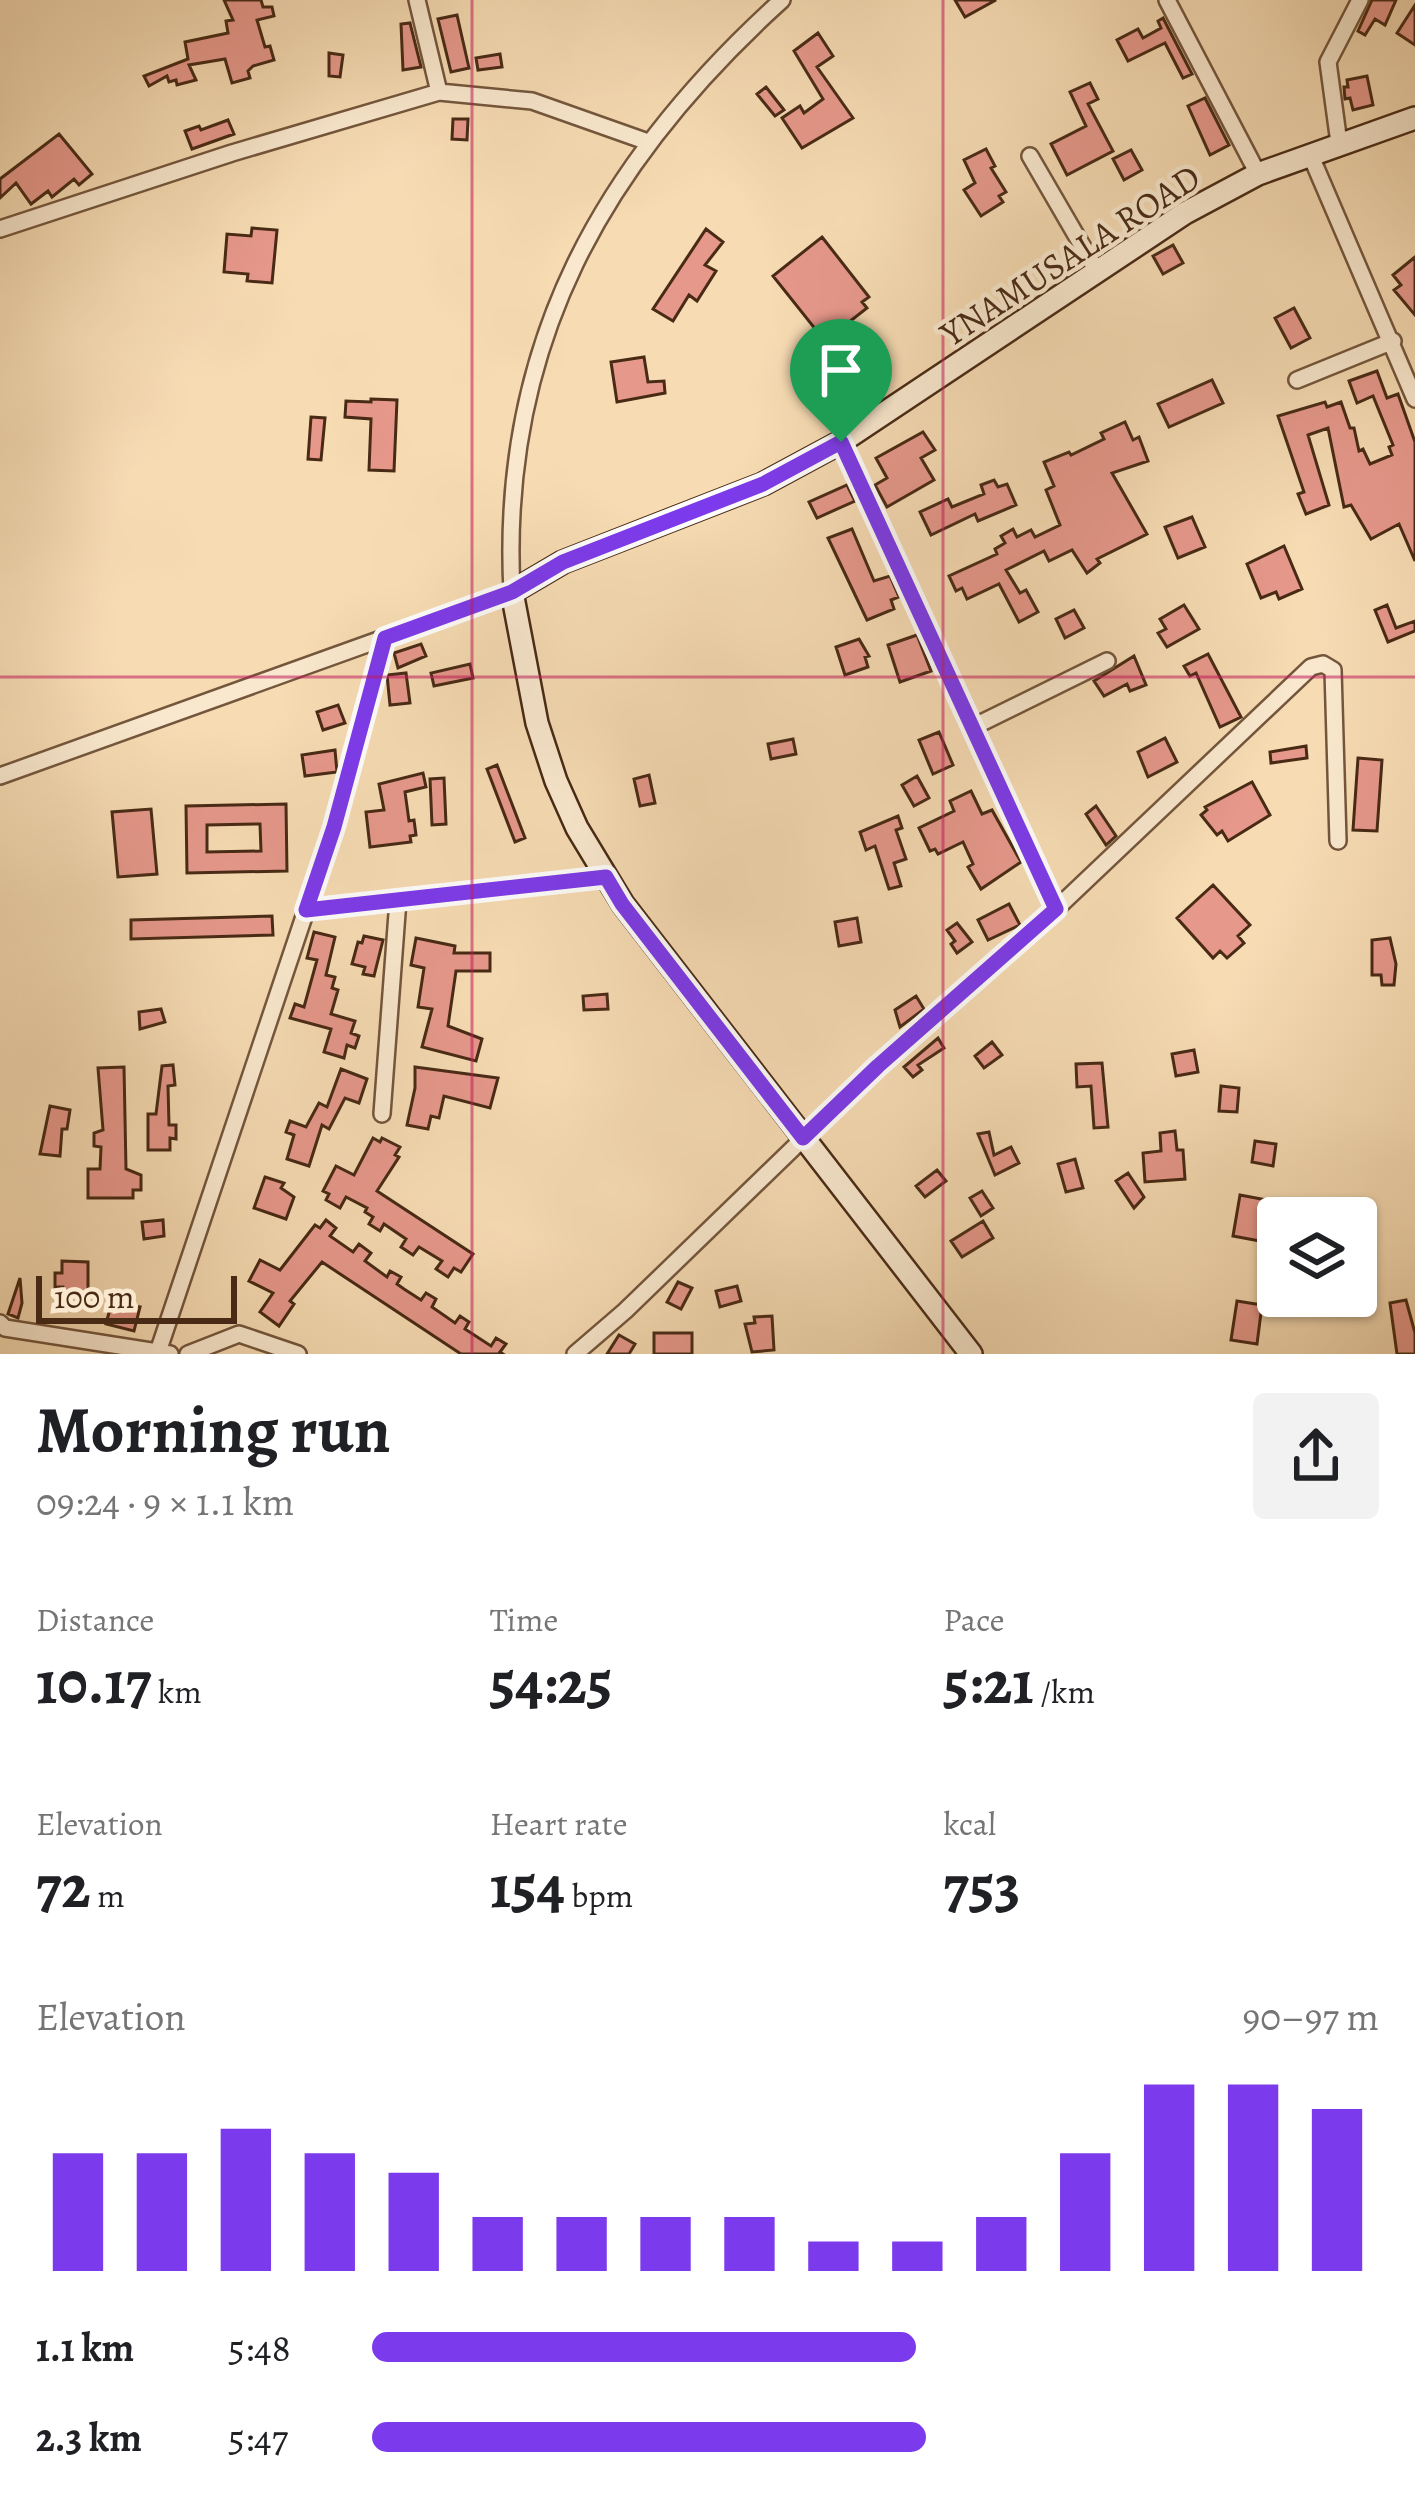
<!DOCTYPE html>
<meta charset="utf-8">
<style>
body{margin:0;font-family:Alegreya,serif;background:#f2f2f2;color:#202124;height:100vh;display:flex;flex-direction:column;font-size:45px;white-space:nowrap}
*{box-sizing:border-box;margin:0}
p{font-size:39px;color:#757577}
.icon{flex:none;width:66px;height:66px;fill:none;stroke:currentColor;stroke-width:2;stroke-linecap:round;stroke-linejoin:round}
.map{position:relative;height:1354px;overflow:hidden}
.panel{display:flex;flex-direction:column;background:#fff;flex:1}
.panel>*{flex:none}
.tools{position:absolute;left:1257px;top:1197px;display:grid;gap:24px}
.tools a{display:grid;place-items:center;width:120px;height:120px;border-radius:12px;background:#fff;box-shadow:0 3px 9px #0004;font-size:60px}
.scale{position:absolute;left:36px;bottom:30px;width:201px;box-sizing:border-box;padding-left:12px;border:6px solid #482a15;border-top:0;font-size:33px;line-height:42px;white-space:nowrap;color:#482a15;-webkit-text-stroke:9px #f9e8ce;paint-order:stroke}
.pin{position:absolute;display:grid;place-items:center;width:102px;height:102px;color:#fff;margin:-123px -51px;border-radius:50% 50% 50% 0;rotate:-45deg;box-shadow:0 0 12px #0007}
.pin .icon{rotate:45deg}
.round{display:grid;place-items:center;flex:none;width:126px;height:126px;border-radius:12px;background:#f2f2f2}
.head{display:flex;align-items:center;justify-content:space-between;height:204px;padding:0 36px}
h1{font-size:66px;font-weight:700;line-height:90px}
.metrics{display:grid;grid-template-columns:repeat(3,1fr);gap:18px;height:204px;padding:12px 36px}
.metrics div{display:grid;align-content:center}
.metrics b{font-size:60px;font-weight:700}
.metrics small{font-size:33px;font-weight:400}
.metrics p{font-size:33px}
.chart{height:336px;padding:24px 36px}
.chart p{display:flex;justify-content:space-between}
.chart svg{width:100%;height:216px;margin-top:12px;stroke:#7c3aed;stroke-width:6}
ul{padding:0 36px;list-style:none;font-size:39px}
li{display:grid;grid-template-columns:192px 144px 1fr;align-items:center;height:90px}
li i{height:30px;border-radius:15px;background:#7c3aed}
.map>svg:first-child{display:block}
</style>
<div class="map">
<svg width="1415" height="1354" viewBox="0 0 1415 1354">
<rect width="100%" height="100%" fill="#f6dbb3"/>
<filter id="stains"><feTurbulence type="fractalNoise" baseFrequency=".00167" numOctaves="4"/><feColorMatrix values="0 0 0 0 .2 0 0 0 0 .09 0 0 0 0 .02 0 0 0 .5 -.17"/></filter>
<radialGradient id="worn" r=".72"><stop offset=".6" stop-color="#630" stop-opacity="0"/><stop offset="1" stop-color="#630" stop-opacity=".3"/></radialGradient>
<path fill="#e6988b" stroke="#482a15" stroke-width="3" fill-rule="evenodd" d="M224,0h37l2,7h9l2,9 -17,4 8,27 5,-1 4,14 -21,6 -5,5 2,7 -18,5 -7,-24 -36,6 7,15 -19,5 -1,-5 -7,2 -2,-6 -18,10 -5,-10 44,-17 -3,-17 43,-9 -2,-12 7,-1z
M955,0h41l-31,17z
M1372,0h24l-11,25 -10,-6 -10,16 -7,-4z
M1415,5v40l-18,-12z
M457,15l12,53 -18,4 -13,-53z
M1163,18l29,56 -9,4 -18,-35 -37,18 -11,-21 21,-11 5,9 18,-10 -3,-7z
M410,23l11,44 -18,3 -2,-46z
M818,33l15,23 -16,11 36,51 -51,30 -20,-30 18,-12 4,7 19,-14 -29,-48z
M329,53l14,2 -3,22 -11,-1z
M500,54l2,13 -24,3 -2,-12z
M1367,76l6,29 -20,5 -3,-12 -5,1 -1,-12h4l-1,-7z
M1090,83l8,16 -10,5 25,47 -46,24 -16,-31 35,-18 -16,-34z
M766,87l18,23 -9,6 -18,-22z
M1205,98l24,47 -19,10 -22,-49z
M453,119h15l-1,21 -15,-1z
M228,120l6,14 -42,15 -7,-18 14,-5 2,4z
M59,134l33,40 -13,11 -5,-6 -22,18 -4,-6 -17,13 -15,-21 -16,15v-19z
M986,149l9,17 -4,2 15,24 -7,4 4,6 -22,14 -17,-26 11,-7 -11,-23z
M1131,150l11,20 -18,10 -11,-21z
M252,228l25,2 -5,53 -25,-2 1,-7 -24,-2 3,-38 24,2z
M706,229l17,13 -18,23 11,6 -19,30 -8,-6 -16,26 -20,-12z
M822,237l47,60 -7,5 5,6 -37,29 -5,-6 -5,4 -47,-59z
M1173,245l10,18 -20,11 -10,-18z
M1415,257v58l-21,-25 7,-5 -8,-10z
M1294,308l16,30 -19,10 -16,-30z
M644,357l4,25 16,-1 1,12 -48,9 -6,-40z
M1377,371l10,27 11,-4 17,48v119l-16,-37 -28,15 -20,-34 -7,2 -16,-79 -20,7 21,70 -23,9 -8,-20 6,-2 -26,-76 47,-14 2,5 14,-5 9,26h4l5,23 4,-2 7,15 22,-9 -3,-8 4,-2 -20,-49 -16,7 -8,-22z
M1212,380l11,23 -54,24 -11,-23z
M371,399l26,1 -3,71 -25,-1 2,-51 -26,-2 1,-16 25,1z
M311,417l14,1 -4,42 -13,-1z
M1125,422l8,18 6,-3 9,24 -36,12 35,61 -50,25 3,4 -13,10 -15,-23 -23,11 -5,-10 -38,19 14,23 6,-3 12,22 -19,10 -20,-38 -32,15 -5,-11 -6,3 -7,-15 48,-22 -2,-5 10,-6 -4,-7 12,-7 4,8 14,-7 4,7 25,-12 -14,-35 8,-4 -10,-24 25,-10 2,3 33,-16 -3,-6z
M923,432l12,18 -14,8 13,22 -47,27 -12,-22 12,-7 -11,-20z
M994,480l4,7 9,-3 9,21 -38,16 -3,-7 -44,21 -11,-23 28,-13 4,8 32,-13 -3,-9z
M847,485l8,16 -38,17 -8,-16z
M1192,517l13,30 -27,11 -13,-31z
M852,529l22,52 16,-5 9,21 -8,3 3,9 -27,11 -39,-82z
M1284,546l18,43 -23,10 -3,-7 -15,6 -14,-34z
M1184,605l15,24 -32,18 -9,-14 8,-4 -6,-10z
M1387,605l9,23 19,-7v10l-27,11 -13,-32z
M1074,610l10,18 -19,10 -9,-19z
M917,635l14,36 -31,11 -12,-37z
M859,639l10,17 -4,1 3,10 -23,8 -9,-28z
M421,644l5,12 -28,12 -4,-15z
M1208,654l33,63 -21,10 -24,-54 -6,3 -6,-10z
M1134,656l12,29 -16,6 -3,-7 -23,12 -10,-15z
M470,664l3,14 -39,8 -3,-13z
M406,673l4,30 -20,2 -3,-30z
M338,705l7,18 -22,7 -6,-18z
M939,732l14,33 -20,9 -14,-34z
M1165,738l12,24 -29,15 -10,-25z
M793,739l3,15 -25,5 -3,-15z
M1306,746l1,12 -36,5 -1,-11z
M335,750l2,22 -32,4 -3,-21z
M1358,758l24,2 -5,71 -24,-1z
M497,765l28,73 -10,4 -28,-73z
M423,773l3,14 -21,5 4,29 5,-1 2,15 -6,1 1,6 -41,5 -4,-35 18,-2 -5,-26z
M649,775l6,28 -15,3 -6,-27z
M917,776l12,22 -15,8 -12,-21z
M444,778l2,46 -14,1 -2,-46z
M1252,782l18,33 -42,26 -6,-10 -5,4 -16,-20 6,-5 -2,-3z
M971,791l11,23 10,-4 29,52 -40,27 -13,-22 5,-3 -10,-22 -25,12 -3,-5 -5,2 -11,-23 35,-17 -4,-10z
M286,804l1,67 -100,2 -1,-67zM260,824l1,27 -54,1v-27z
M1096,806l20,30 -10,9 -20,-31z
M151,809l6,65 -39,3 -6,-65z
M898,816l4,12 -6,2 10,29 -12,4 7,23 -12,3 -14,-43 -9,4 -6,-18z
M1213,885l37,40 -12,11 6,7 -17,15 -7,-7 -7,7 -36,-40z
M1009,904l11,21 -32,15 -10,-20z
M272,916l1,19 -142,4v-19z
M857,918l4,24 -22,4 -4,-24z
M957,923l15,19 -15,11 -6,-9 4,-3 -8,-11z
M314,932l21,5 -9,38 9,2 -3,11 6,2 -7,24 24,7 -4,12 8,3 -4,12 -8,-3 -3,13 -20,-6 7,-23 -41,-11 5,-14 9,3 13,-47 -10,-2z
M364,936l19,4 -9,36 -11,-2 2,-7 -13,-3 6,-22 4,1z
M416,938l39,8 -1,7h36v18h-34l-8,55 34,13 -6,22 -54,-14 10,-38 -14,-2 6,-39 -13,-3z
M1390,938l6,26 -2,21h-12l-1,-10h-9v-35z
M607,994l1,15 -24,1 -1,-14z
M916,996l8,13 -24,18 -5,-17z
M161,1009l4,13 -25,7 -1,-17z
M938,1038l6,10 -26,17 4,5 -9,7 -9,-10z
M992,1042l10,13 -18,13 -9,-12z
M1194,1050l4,22 -22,4 -4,-22z
M1102,1063l6,64 -14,1 -3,-42 -14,1 -1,-23z
M173,1065l2,20 -7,1 1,39h7v14l-6,-1v12h-22v-36h8l6,-48z
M124,1067l2,102 15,6v15h-8v8h-45v-29h12l1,-22 -7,-1v-13l9,-3 -5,-62z
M415,1067l83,11 -8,30 -46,-12 -5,22 -8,-2 -3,13 -21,-4 8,-37z
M341,1069l26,10 -8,24 -14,-5 -16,31 -7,-4 -13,41 -22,-7 7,-24 -8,-3 4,-11 16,6 13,-24 8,4z
M1221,1086l18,2 -2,24 -18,-1z
M50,1106l20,4 -3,19h-5l-2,27 -20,-2z
M1175,1131l2,19h6l2,29 -40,3 -2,-29 18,-2 -1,-18z
M989,1132l5,23 17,-8 8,16 -24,12 -17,-41z
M373,1138l7,4 2,-4 18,9 -5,8 4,2 -22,34 96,63 -12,18 -7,-4 -6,9 -12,-8 6,-8 -23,-14 -6,8 -12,-8 5,-8 -22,-15 -4,7 -11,-7 4,-7 -8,-5 2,-4 -21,-11 -6,11 -14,-8 3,-6 -6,-3 13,-25 18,9z
M1255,1141l21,3 -3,22 -21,-4z
M1075,1159l8,29 -17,4 -8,-28z
M937,1170l9,11 -21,16 -9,-11z
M1128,1173l16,24 -10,11 -18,-27z
M265,1177l19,6 -3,5 13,9 -8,22 -32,-11z
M982,1191l11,17 -12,8 -11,-18z
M1240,1195l32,6 -7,41 -32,-6z
M163,1220l1,16 -20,3 -2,-17z
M326,1220l10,8 -6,8 23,16 6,-8 12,9 -6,8 22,16 3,-6 11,6 -4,7 7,5 17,11 5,-7 10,6 -4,8 23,16 5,-7 9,6 -4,7 26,17 5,-8 10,6 -6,8 3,2h-42l-139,-92 -32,39 4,3 -15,22 -19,-14 13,-19 -24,-12 11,-21 20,10 35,-45 5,3z
M983,1221l10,17 -31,19 -11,-16z
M62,1261l26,1v33h-25v-8h-8v-14h7z
M20,1278l2,25 -4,15 -10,-4z
M678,1282l14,6 -11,21 -14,-7z
M737,1286l4,15 -21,6 -4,-16z
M1406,1300l9,33v21h-18l-7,-51z
M112,1301l28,6 -6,24 -28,-7z
M1237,1301l25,4 -5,39 -26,-4z
M772,1316l2,34 -22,2 -7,-28 10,-1 -1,-6z
M654,1333h38v21h-38z
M619,1335l16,9 -6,10h-22z"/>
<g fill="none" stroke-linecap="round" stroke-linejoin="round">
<g stroke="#74563c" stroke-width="20">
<path id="street" d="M417,0l22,92
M1167,0l91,174
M1339,143l-11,-81 32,-62
M1310,154l105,245
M1030,156l68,117
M0,229l232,-76 207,-61 93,9 116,41
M1297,380l96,-39
M841,442l215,467
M975,726l132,-65
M0,776l512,-184c-13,-247 91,-430 270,-592
M306,910l300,-33
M382,1114l16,-214
M0,1323l5,5 165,26
M158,1352l176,-525 51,-189
M188,1354l51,-20 59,20
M575,1354l50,-43 253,-245 178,-157 255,-242 12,-3 10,6 5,171"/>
</g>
<g stroke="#482a15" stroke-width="26">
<path id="secondary" d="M971,1354l-348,-450 -46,-76 -21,-47 -19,-58 -25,-131 51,-30 200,-78 78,-42 344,-229 73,-39 157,-56"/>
</g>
<use href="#street" stroke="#f9e8ce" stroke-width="15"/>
<use href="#secondary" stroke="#f9e8ce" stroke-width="21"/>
</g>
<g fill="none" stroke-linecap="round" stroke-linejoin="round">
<g stroke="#fff" stroke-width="24">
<path id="route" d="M841,442l215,467 -178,157 -75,72 -181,-234 -16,-27 -300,33 28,-83 51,-189 127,-46 51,-30 200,-78z"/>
</g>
<use href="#route" stroke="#7c3aed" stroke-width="15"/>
</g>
<path fill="none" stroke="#c2185b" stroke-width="3" stroke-opacity="0.55" d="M472,0v1354M943,0v1354M0,677h1415"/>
<g text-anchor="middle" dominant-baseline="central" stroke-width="9" stroke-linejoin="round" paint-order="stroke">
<g font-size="36" fill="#482a15" stroke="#f9e8ce">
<text transform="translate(1070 255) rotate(-33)">YNAMUSALA ROAD</text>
</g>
</g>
<rect width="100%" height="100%" filter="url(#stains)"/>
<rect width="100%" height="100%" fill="url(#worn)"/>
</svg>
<div class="tools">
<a><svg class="icon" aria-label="layers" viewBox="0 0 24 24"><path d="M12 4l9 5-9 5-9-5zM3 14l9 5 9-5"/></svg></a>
</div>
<div class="scale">100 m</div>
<div class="pin" style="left:841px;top:442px;background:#1e9e55"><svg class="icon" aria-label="arrive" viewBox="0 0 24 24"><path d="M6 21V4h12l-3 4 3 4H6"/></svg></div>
</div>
<section class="panel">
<div class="head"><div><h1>Morning run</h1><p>09:24 · 9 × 1.1 km</p></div><a class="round"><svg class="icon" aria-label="share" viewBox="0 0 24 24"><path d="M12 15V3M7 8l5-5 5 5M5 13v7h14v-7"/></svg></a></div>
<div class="metrics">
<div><p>Distance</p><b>10.17<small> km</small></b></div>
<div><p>Time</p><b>54:25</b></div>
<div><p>Pace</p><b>5:21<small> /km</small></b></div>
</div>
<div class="metrics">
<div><p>Elevation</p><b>72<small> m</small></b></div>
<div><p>Heart rate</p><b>154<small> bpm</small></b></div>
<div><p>kcal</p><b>753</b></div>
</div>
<div class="chart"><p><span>Elevation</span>90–97 m</p>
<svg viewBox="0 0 160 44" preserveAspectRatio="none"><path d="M5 44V20M15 44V20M25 44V15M35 44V20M45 44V24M55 44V33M65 44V33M75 44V33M85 44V33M95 44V38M105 44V38M115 44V33M125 44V20M135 44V6M145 44V6M155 44V11"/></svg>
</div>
<ul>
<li><b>1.1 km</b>5:48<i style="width:54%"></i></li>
<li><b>2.3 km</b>5:47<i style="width:55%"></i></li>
</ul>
</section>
